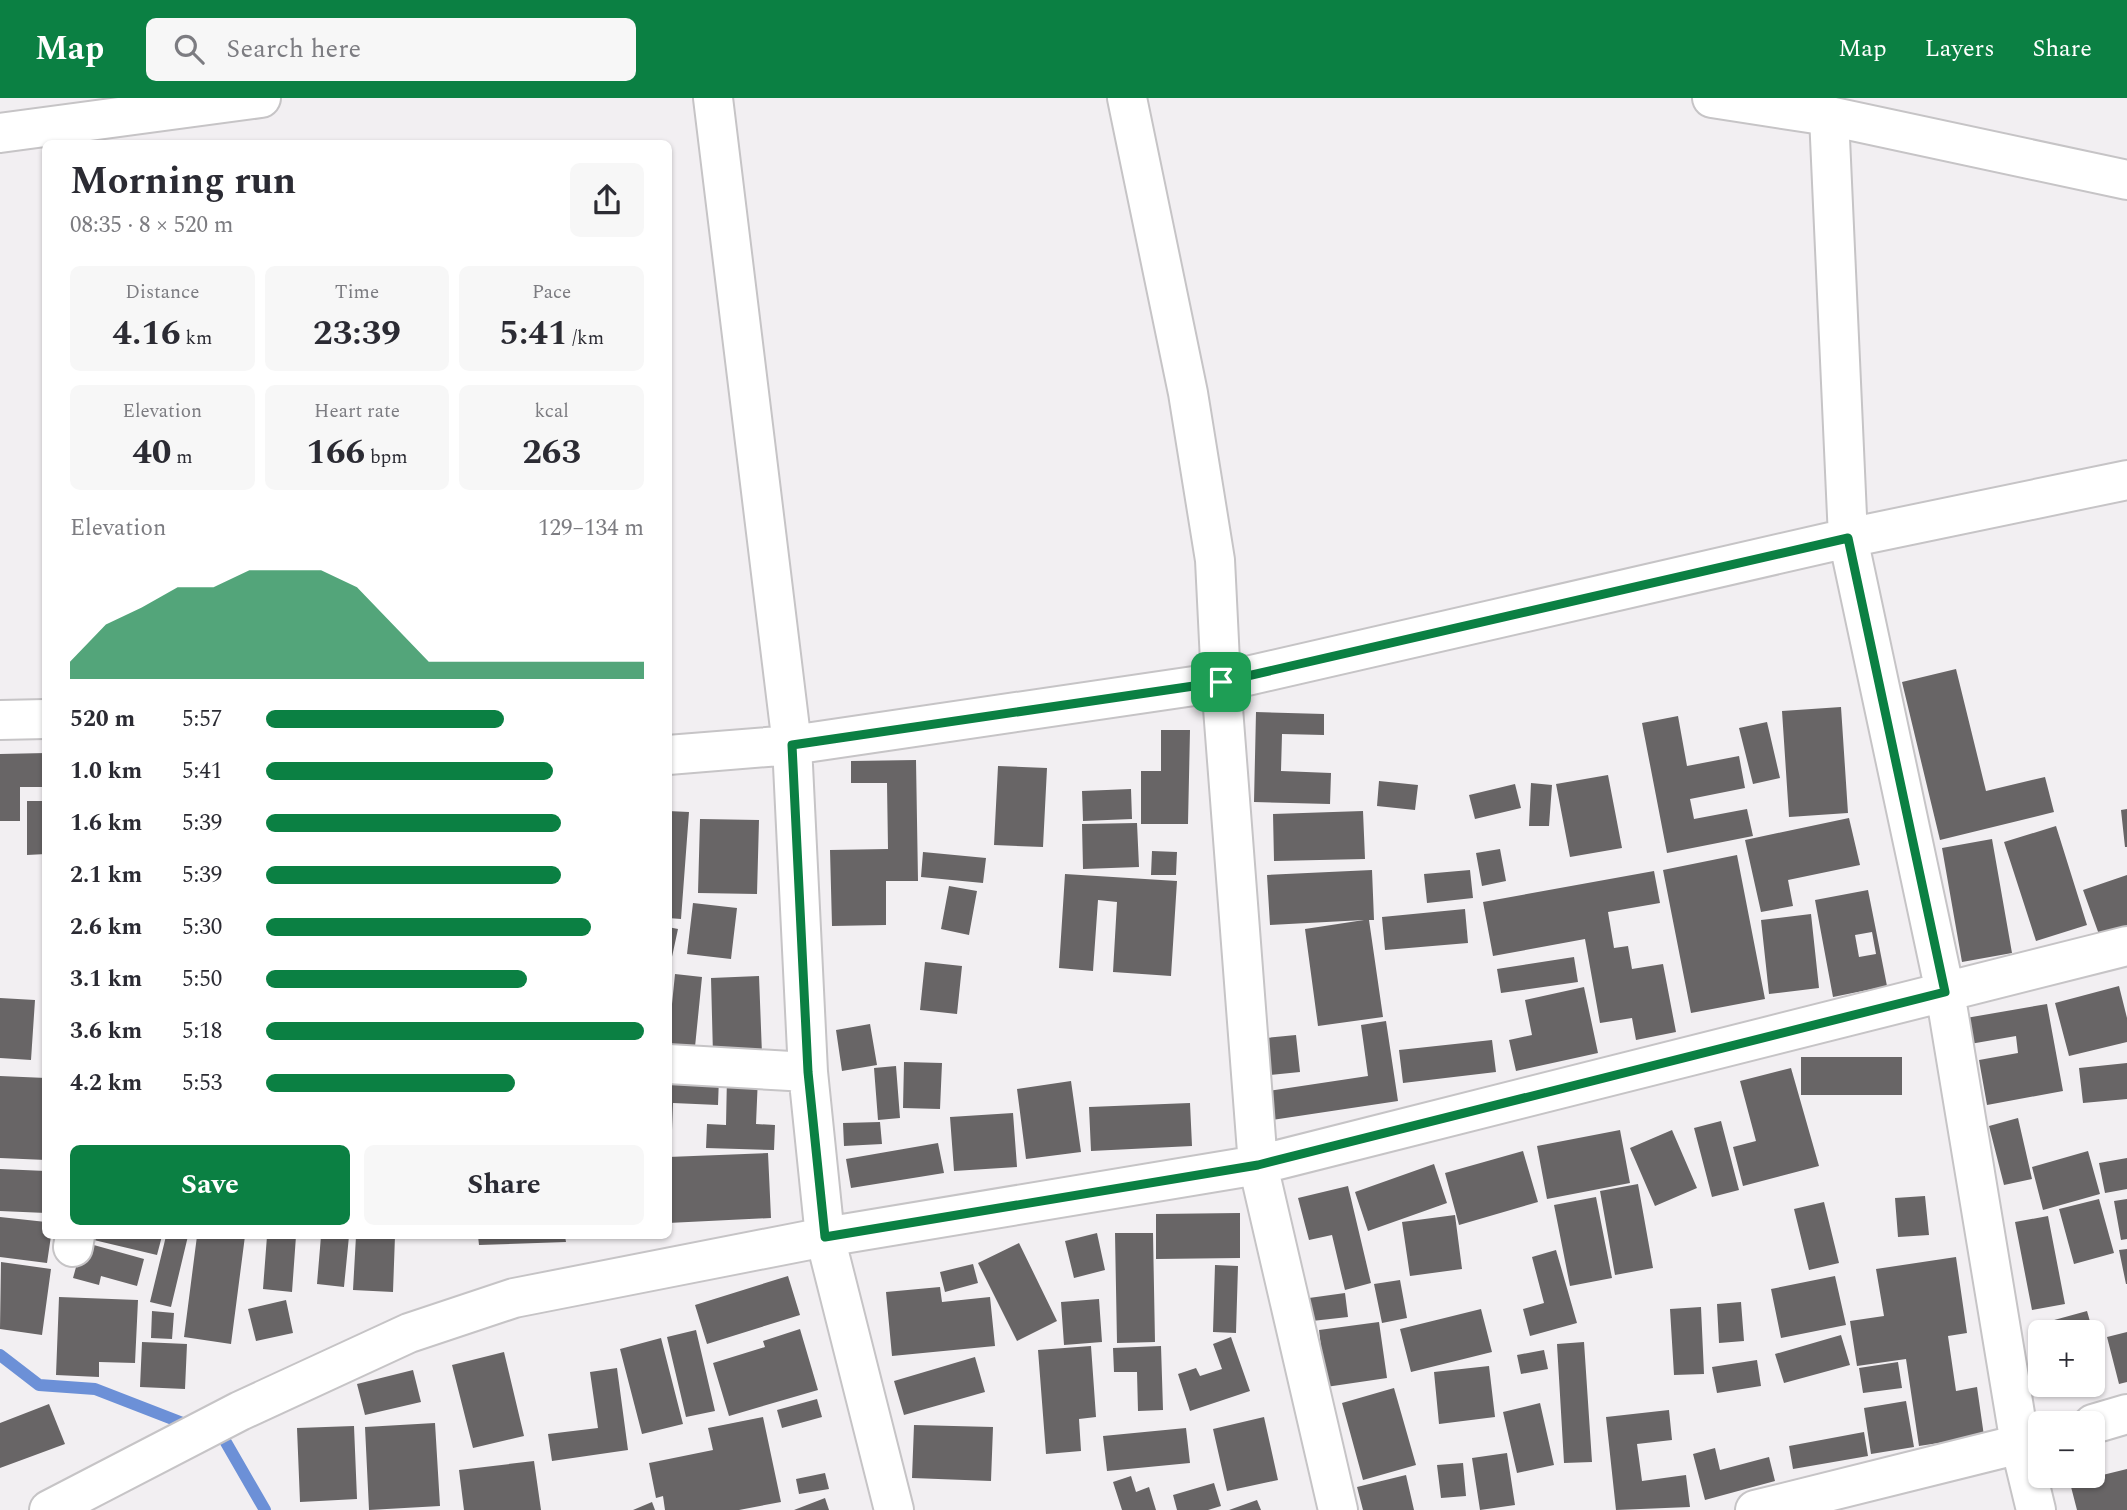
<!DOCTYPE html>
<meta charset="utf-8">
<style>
body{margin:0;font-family:Spectral,serif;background:#f7f7f7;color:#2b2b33;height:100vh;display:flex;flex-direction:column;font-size:26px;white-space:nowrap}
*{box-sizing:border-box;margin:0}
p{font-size:23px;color:#7c7c81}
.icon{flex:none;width:38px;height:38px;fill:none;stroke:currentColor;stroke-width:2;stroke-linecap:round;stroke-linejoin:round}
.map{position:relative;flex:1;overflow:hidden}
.details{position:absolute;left:42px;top:42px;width:630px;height:1099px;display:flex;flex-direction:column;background:#fff;border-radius:10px;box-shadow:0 2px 5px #0004}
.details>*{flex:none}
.controls{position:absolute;left:2028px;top:1222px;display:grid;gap:14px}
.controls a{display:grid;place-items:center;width:77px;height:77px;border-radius:10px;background:#fff;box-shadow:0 2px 5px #0004;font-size:35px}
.pin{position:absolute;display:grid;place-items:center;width:60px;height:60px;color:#fff;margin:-30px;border-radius:14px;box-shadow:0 4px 10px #0006}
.round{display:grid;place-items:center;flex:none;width:74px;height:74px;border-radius:10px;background:#f7f7f7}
.headline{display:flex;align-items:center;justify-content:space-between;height:119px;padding:0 28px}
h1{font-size:38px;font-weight:700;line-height:52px}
.metrics{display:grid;grid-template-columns:repeat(3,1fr);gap:10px;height:119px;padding:7px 28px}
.metrics div{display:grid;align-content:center;border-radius:10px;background:#f7f7f7;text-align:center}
.metrics b{font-size:35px;font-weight:700}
.metrics small{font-size:19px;font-weight:400}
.metrics p{font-size:19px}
.chart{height:196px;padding:14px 28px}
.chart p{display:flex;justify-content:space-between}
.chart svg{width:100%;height:126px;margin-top:7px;fill:#0b8043;opacity:.7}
.button{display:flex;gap:14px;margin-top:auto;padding:14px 28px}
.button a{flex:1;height:80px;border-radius:10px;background:#0b8043;color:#fff;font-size:28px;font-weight:700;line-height:80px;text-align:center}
.button a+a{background:#f7f7f7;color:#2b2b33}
ul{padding:0 28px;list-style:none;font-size:23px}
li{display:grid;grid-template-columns:112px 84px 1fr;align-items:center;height:52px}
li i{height:18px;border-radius:9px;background:#0b8043}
header{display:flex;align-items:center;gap:42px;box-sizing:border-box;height:98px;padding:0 35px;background:#0b8043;color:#fff}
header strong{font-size:33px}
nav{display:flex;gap:38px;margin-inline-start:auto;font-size:24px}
.search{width:490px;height:63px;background:#f7f7f7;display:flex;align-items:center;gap:18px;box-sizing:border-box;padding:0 24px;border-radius:10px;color:#7c7c81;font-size:26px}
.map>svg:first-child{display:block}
</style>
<header>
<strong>Map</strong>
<div class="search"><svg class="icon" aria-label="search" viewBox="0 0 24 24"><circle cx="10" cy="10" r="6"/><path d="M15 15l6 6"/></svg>Search here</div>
<nav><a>Map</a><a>Layers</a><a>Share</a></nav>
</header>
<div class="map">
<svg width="2127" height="1412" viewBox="0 0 2127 1412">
<rect width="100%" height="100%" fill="#f2eff2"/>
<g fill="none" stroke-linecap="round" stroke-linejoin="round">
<path stroke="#6c90d7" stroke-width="12" d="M0,1257l39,30 56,4 98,38
M213,1337l11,4 41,71"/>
</g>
<path fill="#686566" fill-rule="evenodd" d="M1956,571l30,122 59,-14 9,35 -114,28 -38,-158z
M1841,609l7,106 -59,4 -7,-106z
M1256,614l68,2v21l-42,-1 -1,37 50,2 -1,31 -76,-2z
M1678,618l9,50 52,-10 6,32 -55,11 4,20 53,-10 6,27 -86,17 -25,-130z
M1767,624l13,56 -27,6 -14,-56z
M1161,632h29l-2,94h-47v-53h20z
M46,655v34h-26v34h-20v-67z
M916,662l2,121h-32v44l-54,1 -2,-76 58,-1 -1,-66h-36v-22z
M998,668l49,2 -4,79 -49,-2z
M1608,677l14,73 -52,9 -14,-73z
M1379,683l39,4 -3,25 -38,-4z
M1531,685l21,2 -3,41h-20z
M1515,686l6,24 -46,11 -6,-24z
M1131,691l1,30 -49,2 -1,-30z
M27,703h19v53l-19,1z
M2127,711v38h-2l-4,-37z
M668,713l21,1 -8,107 -13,-1z
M1363,713l2,48 -91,2 -1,-47z
M1849,720l11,47 -72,15 5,26 -32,6 -16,-72z
M700,721l59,1 -2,74 -59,-1z
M1137,725l2,44 -56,2 -1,-45z
M2056,728l31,99 -51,16 -32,-99z
M1992,741l20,114 -50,9 -20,-114z
M1500,751l6,32 -24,5 -6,-33z
M1152,753l25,1 -1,23h-25z
M923,754l63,6 -3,25 -62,-6z
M1737,757l28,144 -74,14 -28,-143z
M1372,772l2,50h-5l14,97 -65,9 -13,-97 59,-9 -94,5 -3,-50z
M1470,772l3,28 -46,5 -3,-29z
M1654,773l6,32 -52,9 6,36 14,-2 4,23 31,-5 13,68 -40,8 -4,-22 -32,5 -15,-84 -92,17 -10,-54z
M1065,776l112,7 -6,95 -58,-4 4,-70 -19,-2 -5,71 -34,-3z
M2127,777v56l-26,9 -18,-50z
M949,788l28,5 -8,44 -28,-6z
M1868,792l19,96 -54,11 -18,-97zM1872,834l4,22 -17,3 -4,-22z
M693,805l44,5 -6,51 -44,-5z
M1465,811l3,34 -83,7 -3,-33z
M1811,816l8,74 -50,6 -8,-74z
M668,829l10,2 -8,37h-2z
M1574,859l4,25 -77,11 -4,-24z
M925,864l37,4 -5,48 -37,-4z
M675,876l27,3 -7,70 -27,-3z
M759,878l3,78 -49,1 -2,-77z
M2119,888l8,32v24l-58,14 -14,-53z
M1584,889l14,66 -82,18 -7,-31 23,-5 -7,-35z
M0,900l35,2 -4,60 -31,-2z
M2047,906l16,87 -76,14 -8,-45 39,-7 -2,-17 -46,8 -4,-26z
M1386,923l12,80 -126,19 -4,-29 100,-15 -7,-51z
M870,926l7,41 -35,6 -6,-41z
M1296,937l4,37 -31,3 -3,-37z
M1492,942l4,32 -93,11 -4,-33z
M1801,959h101v38h-101z
M904,964l38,1 -2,46 -37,-1z
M2127,965v36l-44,4 -4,-35z
M896,968l4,52 -22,2 -4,-52z
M1791,970l28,98 -76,20 -10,-39 23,-6 -16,-60z
M668,977l51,2 -1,28 -45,-2 -1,27h-4z
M0,978l46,2v82l-46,-2z
M727,978l31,1 -2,47 19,1 -1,25 -68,-2 1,-24 19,1z
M1071,983l10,71 -55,7 -9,-70z
M1190,1005l2,43 -101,5 -2,-44z
M1013,1015l4,54 -63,4 -4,-54z
M2018,1020l14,61 -28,6 -15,-59z
M1721,1023l18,69 -27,7 -18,-69z
M880,1024l2,22 -38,2 -1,-23z
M1620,1032l10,53 -83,16 -10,-53z
M1672,1032l25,58 -42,18 -25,-58z
M938,1045l6,30 -93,15 -5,-29z
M1523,1053l15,51 -79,23 -14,-52z
M2088,1053l12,43 -57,16 -11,-43z
M768,1055l3,65 -103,5v-66z
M2127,1060v31l-22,4 -6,-30z
M1434,1066l13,39 -79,28 -13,-39z
M0,1071l46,2v42l-46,-2z
M1638,1086l15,84 -38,7 -15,-84z
M1348,1088l23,97 -26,7 -13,-55 -23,5 -11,-42z
M1925,1098l4,39 -31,2 -3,-39z
M1596,1099l16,81 -42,8 -16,-81z
M2099,1101l15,54 -40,11 -15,-55z
M2127,1101v40l-6,1 -7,-39z
M1824,1104l15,61 -30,7 -15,-61z
M1240,1115v45l-84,1v-45z
M1455,1117l7,54 -52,7 -8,-54z
M2048,1118l17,88 -33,6 -17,-88z
M0,1119l46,5v14h5l-4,27 -47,-6z
M1097,1135l8,37 -31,8 -9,-37z
M1115,1135h38l2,109 -38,1z
M77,1138h85l-5,19z
M166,1138h22l-17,71 -21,-5z
M197,1138h48l-14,108 -47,-7z
M267,1138h29l-4,56 -29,-3z
M321,1138h28l-5,51 -27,-3z
M356,1138h39l-2,56 -40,-2z
M478,1138h87l1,6 -87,3z
M83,1144l61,17 -7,27 -36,-10 -2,9 -26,-7z
M1019,1145l38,78 -40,20 -39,-78z
M2127,1151v35h-1l-7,-34z
M1556,1152l21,73 -47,13 -7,-27 21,-6 -12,-46z
M1956,1159l11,76 -19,3 8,55 21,-4 7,49 -65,10 -13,-87 -49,7 -7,-45 34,-5 -8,-47z
M1,1164l50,7 -9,66 -42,-6z
M973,1166l5,19 -33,9 -5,-20z
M1215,1167l23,1 -2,67 -23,-1z
M788,1178l12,39 -93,29 -12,-39z
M1835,1178l11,49 -65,13 -10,-49z
M1400,1182l7,38 -25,5 -8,-39z
M940,1189l2,15 48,-5 5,49 -103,10 -6,-64z
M1345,1195l3,24 -36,4 -3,-23z
M59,1199l79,3 -3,63 -36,-1v15l-43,-2z
M1099,1201l3,43 -38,3 -3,-43z
M286,1202l7,33 -37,8 -8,-32z
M1741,1204l3,39 -25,2 -2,-39z
M1701,1209l3,67 -30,1 -4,-66z
M1481,1211l11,43 -81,20 -11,-43z
M152,1213l22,2 -2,26 -21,-1z
M2087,1213l6,21h-53v8l-4,-15z
M1379,1224l8,56 -61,9 -7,-57z
M800,1231l18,61 -89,26 -16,-53 52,-16 -2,-6z
M696,1232l19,81 -29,6 -19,-80z
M2127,1234v50l-8,2 -12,-47z
M1841,1237l9,30 -66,18 -9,-29z
M2093,1237l11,35 -11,3z
M1231,1239l19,54 -60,20 -12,-37 18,-6 4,8 22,-7 -9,-25z
M661,1240l22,86 -41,10 -22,-85z
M142,1244l45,2 -2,45 -45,-2z
M1584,1244l8,120 -28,1 -7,-119z
M1091,1248l5,71 -17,2 2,32 -35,3 -8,-104z
M1161,1248l2,64 -25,1 -1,-39h-23l-1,-24z
M1544,1252l4,19 -27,5 -4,-19z
M504,1254l20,84 -51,12 -21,-83z
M975,1259l10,35 -81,23 -10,-34z
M1757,1262l4,26 -44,7 -5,-26z
M1898,1264l4,26 -39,5 -4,-25z
M1489,1268l6,51 -56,7 -5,-52z
M617,1270l11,82 -76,11 -4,-27 50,-6 -8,-56z
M413,1272l8,32 -56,13 -8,-31z
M1394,1290l22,77 -53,15 -21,-77z
M817,1301l5,18 -40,11 -5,-18z
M1906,1303l8,46 -43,7 -7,-46z
M1540,1305l14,62 -37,8 -14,-61z
M49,1306l16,40 -65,24v-45z
M1669,1312l3,30 -35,4 5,37 44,-6 4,32 -74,3 -10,-93z
M763,1319l18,85 -42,8h-74l-2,-14 -7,2 -7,-35 64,-13 -5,-22z
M1264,1319l14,63 -51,11 -14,-62z
M435,1325l5,83 -71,4 -4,-83z
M914,1327l79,2 -2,54 -79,-3z
M354,1328l3,73 -57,3 -3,-74z
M1186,1330l4,35 -83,8 -4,-35z
M1864,1334l4,24 -75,13 -4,-23z
M1715,1350l5,22 49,-13 6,24 -70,19 -12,-46z
M1507,1355l8,52 -35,5 -8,-52z
M534,1363l7,49h-77l-5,-40z
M1463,1365l3,33 -25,2 -4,-33z
M2127,1371v41h-50l-7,-27z
M825,1375l4,16 -30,5 -3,-15z
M1406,1377l8,35h-51l-6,-23z
M1131,1378l5,16 13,-5 7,23h-34l-9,-28z
M1214,1385l7,23 -13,4h-31l-4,-15z
M825,1400l4,12h-35z
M1257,1402l4,10h-32z
M652,1404l3,8h-22z"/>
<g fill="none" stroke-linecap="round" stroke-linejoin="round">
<g stroke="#c6c4c6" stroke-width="42">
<path id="minor" d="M713,0l79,647 16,327 17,165 69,273
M1127,0l61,295 27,167 6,122 37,483 80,345
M1829,18l19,422 97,454 75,452 16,66
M0,622l46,-1
M668,657l124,-10 429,-63 627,-144 279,-58
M668,966l140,8
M73,1149l2,-11
M2093,1326l34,-10
M49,1412l191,-99 169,-78 105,-35 311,-61 433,-72 869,-219
M1755,1412l285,-71"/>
</g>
<g stroke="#c6c4c6" stroke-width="42">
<path id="tertiary" d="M1712,0l117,18 298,64
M0,35l261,-35"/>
</g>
<use href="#minor" stroke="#fff" stroke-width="38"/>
<use href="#tertiary" stroke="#fff" stroke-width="38"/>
</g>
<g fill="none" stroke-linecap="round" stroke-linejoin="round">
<g stroke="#fff" stroke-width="14">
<path id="route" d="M1848,440l97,454 -687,173 -433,72 -17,-165 -16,-327 429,-63z"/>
</g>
<use href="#route" stroke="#0b8043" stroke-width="9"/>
</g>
</svg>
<div class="controls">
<a>+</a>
<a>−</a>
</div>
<div class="pin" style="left:1221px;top:584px;background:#1e9e55"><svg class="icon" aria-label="arrive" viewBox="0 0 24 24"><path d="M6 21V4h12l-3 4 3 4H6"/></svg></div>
<section class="details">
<div class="headline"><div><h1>Morning run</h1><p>08:35 · 8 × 520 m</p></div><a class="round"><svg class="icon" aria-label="share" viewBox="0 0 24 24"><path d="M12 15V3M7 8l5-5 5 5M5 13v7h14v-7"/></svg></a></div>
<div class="metrics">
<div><p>Distance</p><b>4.16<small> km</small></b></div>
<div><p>Time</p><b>23:39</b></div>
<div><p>Pace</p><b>5:41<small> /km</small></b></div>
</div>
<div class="metrics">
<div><p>Elevation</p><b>40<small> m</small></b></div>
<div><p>Heart rate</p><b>166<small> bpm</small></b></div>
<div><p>kcal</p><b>263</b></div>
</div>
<div class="chart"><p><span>Elevation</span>129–134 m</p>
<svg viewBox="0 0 160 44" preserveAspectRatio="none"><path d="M0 44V38L10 25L20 19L30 12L40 12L50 6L60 6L70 6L80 12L90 25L100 38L110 38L120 38L130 38L140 38L150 38L160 38V44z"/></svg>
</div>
<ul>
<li><b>520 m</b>5:57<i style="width:63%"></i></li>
<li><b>1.0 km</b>5:41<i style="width:76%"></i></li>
<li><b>1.6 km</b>5:39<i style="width:78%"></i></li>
<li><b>2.1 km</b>5:39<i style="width:78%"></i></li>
<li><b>2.6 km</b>5:30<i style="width:86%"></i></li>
<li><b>3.1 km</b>5:50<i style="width:69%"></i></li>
<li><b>3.6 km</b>5:18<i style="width:100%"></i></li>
<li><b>4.2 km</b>5:53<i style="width:66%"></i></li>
</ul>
<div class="button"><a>Save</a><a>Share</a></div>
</section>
</div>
